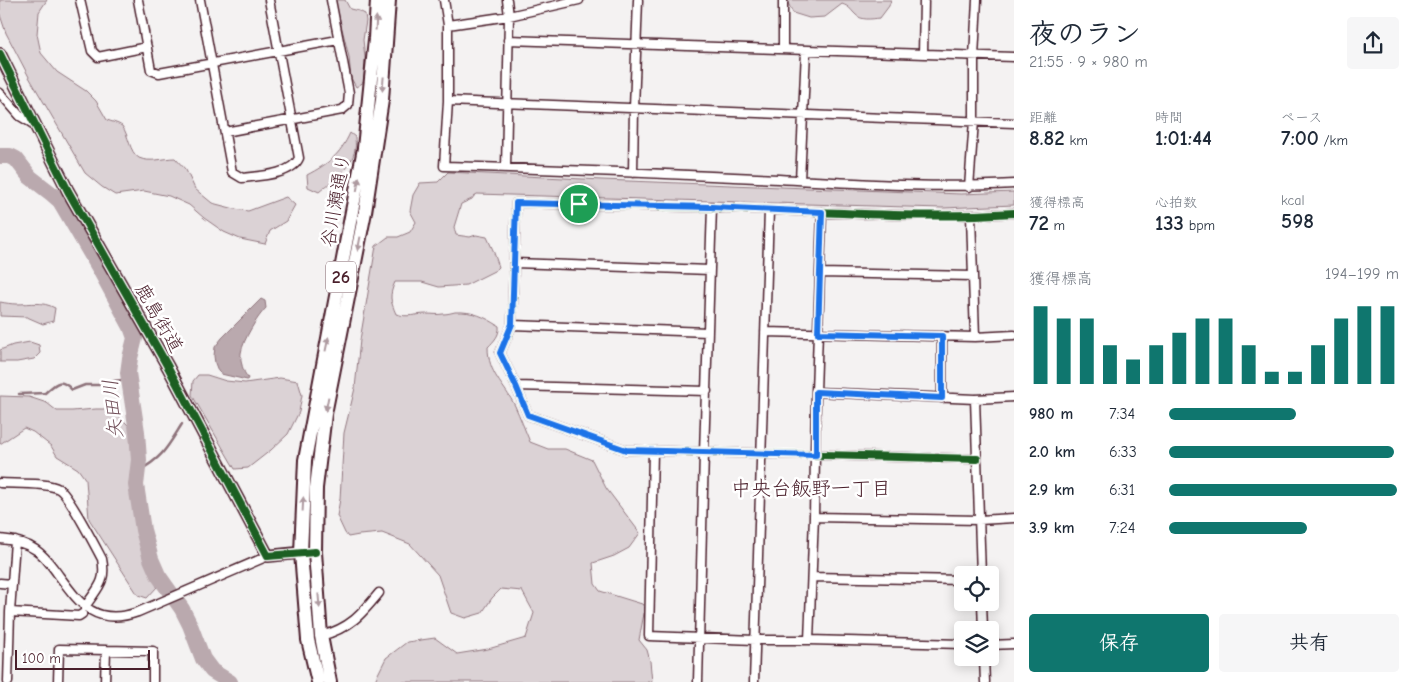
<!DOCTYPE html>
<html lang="ja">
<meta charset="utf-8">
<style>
body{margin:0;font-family:"Comic Neue","Klee One",sans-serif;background:#f6f6f7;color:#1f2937;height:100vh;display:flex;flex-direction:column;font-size:19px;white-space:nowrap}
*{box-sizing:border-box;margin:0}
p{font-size:16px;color:#747a83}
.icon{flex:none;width:28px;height:28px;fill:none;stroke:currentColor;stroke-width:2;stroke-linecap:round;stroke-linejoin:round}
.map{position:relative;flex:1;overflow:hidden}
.side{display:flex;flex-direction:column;background:#fff;width:400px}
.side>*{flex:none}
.fabs{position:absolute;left:954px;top:566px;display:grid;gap:10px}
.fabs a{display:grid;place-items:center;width:45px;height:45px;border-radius:5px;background:#fff;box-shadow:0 2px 12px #0003;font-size:25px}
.scale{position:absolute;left:15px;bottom:12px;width:135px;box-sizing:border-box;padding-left:5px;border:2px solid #4a1f2b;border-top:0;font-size:14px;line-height:18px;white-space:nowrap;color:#4a1f2b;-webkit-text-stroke:4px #fff;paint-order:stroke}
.pin{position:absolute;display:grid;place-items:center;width:42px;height:42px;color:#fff;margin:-21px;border:2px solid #fff;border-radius:50%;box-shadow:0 1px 5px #0007}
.round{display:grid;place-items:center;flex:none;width:52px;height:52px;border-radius:5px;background:#f6f6f7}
.overview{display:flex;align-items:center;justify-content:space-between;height:85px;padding:0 15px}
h1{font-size:28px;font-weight:700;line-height:38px}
.metrics{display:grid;grid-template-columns:repeat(3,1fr);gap:8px;height:85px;padding:5px 15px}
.metrics div{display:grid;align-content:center}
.metrics b{font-size:21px;font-weight:700}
.metrics small{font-size:14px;font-weight:400}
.metrics p{font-size:14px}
.chart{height:140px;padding:10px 15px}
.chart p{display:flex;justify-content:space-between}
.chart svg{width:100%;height:90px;margin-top:5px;stroke:#0f766e;stroke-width:6}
.cta{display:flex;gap:10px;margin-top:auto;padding:10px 15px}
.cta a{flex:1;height:58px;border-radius:5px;background:#0f766e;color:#fff;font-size:20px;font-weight:700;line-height:58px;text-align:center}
.cta a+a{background:#f6f6f7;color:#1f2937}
ul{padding:0 15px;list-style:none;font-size:16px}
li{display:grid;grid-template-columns:80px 60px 1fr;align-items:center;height:38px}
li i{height:12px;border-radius:6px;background:#0f766e}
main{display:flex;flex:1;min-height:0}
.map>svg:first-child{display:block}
</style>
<main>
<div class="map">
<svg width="1014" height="682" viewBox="0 0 1014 682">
<rect width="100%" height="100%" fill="#f4f2f2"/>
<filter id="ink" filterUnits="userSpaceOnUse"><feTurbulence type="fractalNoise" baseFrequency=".02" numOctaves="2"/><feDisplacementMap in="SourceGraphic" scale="10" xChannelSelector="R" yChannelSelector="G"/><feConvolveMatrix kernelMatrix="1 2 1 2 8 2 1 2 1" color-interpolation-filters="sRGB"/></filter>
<g filter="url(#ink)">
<path fill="#dbd2d5" stroke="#927880" d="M0,0h47l-8,12 -2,22 4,19 16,19 29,19 10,10 11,19c5,2 11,3 15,6 7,9 7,26 17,32 11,5 25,0 36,0l11,12 9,19 17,14 23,6 13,2 38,-14 9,8 -9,16 -16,10 -5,13 -25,-5 -16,-7 -20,-14 -15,-13 -20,-9 -25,-5 -29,4 -13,-8 -17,-14 -56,-96 -23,-44 -6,-18z
M335,0h10l5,9 9,2 6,3 1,7 -3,19 2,17 -1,25 -8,5 -5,-9 -2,-21z
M788,0h103l-2,6 -9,12c-9,1 -19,3 -25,-4 -6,-6 -5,-7 -13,-10l-17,13 -16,1 -16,-5 -5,-10z
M350,133l5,4c0,3 1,8 0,12 -3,19 -22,31 -36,43l-11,-5 -1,-12c21,-11 33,-20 43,-42z
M448,172l154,8 359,14 53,-2v13l-71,3 -37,-1 -429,-13 -3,2 -2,3 -11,5 -7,23 2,8 14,2 6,-2 11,2 6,13 6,17 -3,3 -30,15 -27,2 -17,-5h-27c-6,14 -5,18 1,32 12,4 19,0 31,0 5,0 11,1 16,0 4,0 8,-1 12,-2 18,-1 30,5 44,14 1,9 -5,15 -11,21 0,27 16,37 27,59 5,11 10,24 15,36l18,7h17l27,11 14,28 34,45 -11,15 -15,8 -21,7 2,21 5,7 42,13 3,4 -6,32 8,10 3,11 2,21h-277l1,-4 10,-20 21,-16 28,-4 22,16 31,-5 38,-11 8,-25 -12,-22 -21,-2 -9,9 -10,15 -17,5 -14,-5 -13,-38 -28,-31 -28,-11 -23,2 -11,2 -3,-4 -8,-17 3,-17 4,-66 11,-45 5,-48 16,-94 12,-9h10l12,-5 6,-10 -6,-11 3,-16 7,-12 18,-1z
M0,302c6,1 11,2 17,2 13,0 25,-3 38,4l-2,13 -10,3 -16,-7 -27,-1z
M30,342l9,3 1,8 -6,6 -17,3h-17v-12l13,-5z
M198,375h9l19,6 19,2 35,-5 18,3 4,14 -3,17 -11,22 -17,16 -23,18 -13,1 -43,-74 1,-14z
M0,396l29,1 18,6 10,8h15l24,-2h17l25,27 5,11 1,19 -2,25 1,27 9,36 5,33 -10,11 -9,-3 -49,-76 -3,-39 -8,-11 -21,-13 -6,-10 -18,-14 -9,-4 -24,16z"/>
<path fill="#baa9ae" stroke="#8d727a" d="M261,299l4,2 1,7c-9,9 -23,32 -25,45 -1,8 2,19 7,25l-1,2 -26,-6 -3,-3 -3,-8 -1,-7 1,-9 7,-9z"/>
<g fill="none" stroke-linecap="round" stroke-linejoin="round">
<path stroke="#8d727a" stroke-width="2.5" d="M19,394l26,-1c11,-10 15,-16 27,-3l13,-5h18l11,-4 15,-2
M138,471c25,-13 30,-25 44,-47"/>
<path stroke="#baa9ae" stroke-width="16" d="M0,156h10l6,3 14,18 22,17 8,7 38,65 33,61 4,11 -5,20 -2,15 9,59 2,28 -3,25 7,45 8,29 7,16 24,34 8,16 13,34 9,12 18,11"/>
<g stroke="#4a1f2b" stroke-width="11">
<path id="minor" d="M80,0l12,51 6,6 49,-10
M138,0l13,70 8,3 179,-33
M200,0l32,172 10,6c16,-2 50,-3 57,-20l-30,-158
M444,0l4,25v76l-4,65c105,3 209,7 313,12 86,4 171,11 257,6
M448,25l61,-9 70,-16
M508,40l506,17
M783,49v-49
M923,54l1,-54
M0,93l20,23 15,9
M448,101l566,22
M225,132l117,-22 6,-5 1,-12 -18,-93
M506,168l3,-152 -2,-16
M633,173l1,-65 4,-108
M800,180l6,-129
M969,187l5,-66v-64l3,-57
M971,216l4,121
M515,263l195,7
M820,273l153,3
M512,325l196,7
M765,332l210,5 39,-2
M942,336v62
M516,386l191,5
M816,392l159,7 39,-2
M975,399l6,176
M653,451l-4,185 106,4h54l153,4
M977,459l-351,-9 -98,-35 -12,-29 -16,-33 12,-28 4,-122c80,2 160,3 240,6 86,4 172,10 258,4
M0,483c15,1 47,-1 59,6 10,6 36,57 43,70 5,24 -5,29 -17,48
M814,517l165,3 35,-2
M0,539c13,1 25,3 36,11 9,6 15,15 21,23 23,31 38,54 81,39l130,-56
M812,577l150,3
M0,583l12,1
M982,602l1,28
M10,612l69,4 3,-2
M321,636c29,-8 40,-21 58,-43
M809,640l5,-123 2,-125 6,-180
M990,645l24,-1
M984,658l1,24
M8,682l2,-70 5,-71
M58,682l1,-33 94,2v31
M105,682l1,-32
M698,682l6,-229 8,-246
M754,682l15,-472"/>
</g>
<g stroke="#4a1f2b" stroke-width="14">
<path id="tertiary" d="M0,54l68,137 100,176 100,189 40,-4"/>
</g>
<g stroke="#4a1f2b" stroke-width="16">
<path id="primary" d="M318,682l-10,-42 -7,-87 4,-93 59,-312 11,-109 2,-39
M330,682l-9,-46 -6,-84 1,-64 9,-74 40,-202 17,-112 7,-100"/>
</g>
<use href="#minor" stroke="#fff" stroke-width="8"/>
<use href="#tertiary" stroke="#fff" stroke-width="10"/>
<use href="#primary" stroke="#fff" stroke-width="12"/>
<g stroke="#fff" stroke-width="11">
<path id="cycleway" d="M0,54l68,137 100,176 100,189 47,-4
M977,459l-351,-9 -98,-35 -12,-29 -16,-33 12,-28 4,-122c80,2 160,3 240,6 86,4 172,10 258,4"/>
</g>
<use href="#cycleway" stroke="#1b5e20" stroke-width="8"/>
</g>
<defs><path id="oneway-solid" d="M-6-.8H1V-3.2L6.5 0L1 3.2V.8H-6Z" transform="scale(1.25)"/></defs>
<g fill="#ae9aa0">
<use href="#oneway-solid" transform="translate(376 23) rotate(-87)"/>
<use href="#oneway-solid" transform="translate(383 84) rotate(95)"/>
<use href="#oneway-solid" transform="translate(358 184) rotate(-80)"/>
<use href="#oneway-solid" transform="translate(359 244) rotate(101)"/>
<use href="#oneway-solid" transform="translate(327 344) rotate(-78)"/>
<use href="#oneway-solid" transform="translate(327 404) rotate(101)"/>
<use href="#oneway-solid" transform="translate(303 504) rotate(-87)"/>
<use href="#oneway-solid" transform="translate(319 601) rotate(85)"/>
</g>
</g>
<g fill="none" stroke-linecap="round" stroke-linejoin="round" filter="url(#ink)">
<g stroke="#fff" stroke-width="10">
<path id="route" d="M516,203l196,4 110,5 -4,121 124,3v62l-126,-6v63l-190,-5 -98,-35 -12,-29 -16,-33 12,-29z"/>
</g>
<use href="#route" stroke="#1a73e8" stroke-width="6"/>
</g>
<g text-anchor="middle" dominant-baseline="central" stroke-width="5" stroke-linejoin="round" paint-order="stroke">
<rect fill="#fff" stroke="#80626b" stroke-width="1" x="326" y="261.5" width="30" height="31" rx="4"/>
<g font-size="18" font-weight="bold" fill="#4a1f2b">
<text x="341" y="277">26</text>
</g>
<g font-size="19" fill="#4a1f2b" stroke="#fff">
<text transform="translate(336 200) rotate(-80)">谷川瀬通り</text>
<text transform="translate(159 318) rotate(60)">鹿島街道</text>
</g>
<g font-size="20" font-style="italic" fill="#714f59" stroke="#fff">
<text transform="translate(113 409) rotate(-96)">矢田川</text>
</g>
<g font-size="20" fill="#4a1f2b" stroke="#fff">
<text x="811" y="488">中央台飯野一丁目</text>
</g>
</g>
</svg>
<div class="fabs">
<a><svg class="icon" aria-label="locate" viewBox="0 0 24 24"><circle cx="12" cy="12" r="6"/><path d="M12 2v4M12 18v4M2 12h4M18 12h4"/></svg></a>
<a><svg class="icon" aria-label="layers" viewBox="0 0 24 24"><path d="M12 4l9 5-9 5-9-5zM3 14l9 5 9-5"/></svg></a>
</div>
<div class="scale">100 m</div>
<div class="pin" style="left:579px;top:204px;background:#1e9e55"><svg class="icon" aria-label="arrive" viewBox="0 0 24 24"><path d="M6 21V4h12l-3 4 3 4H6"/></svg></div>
</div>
<section class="side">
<div class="overview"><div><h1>夜のラン</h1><p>21:55 · 9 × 980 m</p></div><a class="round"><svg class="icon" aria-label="share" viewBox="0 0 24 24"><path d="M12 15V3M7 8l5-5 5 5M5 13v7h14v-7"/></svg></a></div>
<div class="metrics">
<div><p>距離</p><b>8.82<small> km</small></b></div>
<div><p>時間</p><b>1:01:44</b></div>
<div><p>ペース</p><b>7:00<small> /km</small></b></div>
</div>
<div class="metrics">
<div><p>獲得標高</p><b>72<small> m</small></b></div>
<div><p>心拍数</p><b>133<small> bpm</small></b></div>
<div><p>kcal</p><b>598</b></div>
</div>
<div class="chart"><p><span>獲得標高</span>194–199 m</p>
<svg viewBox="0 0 160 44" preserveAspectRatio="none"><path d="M5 44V6M15 44V12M25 44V12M35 44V25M45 44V32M55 44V25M65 44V19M75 44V12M85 44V12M95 44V25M105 44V38M115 44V38M125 44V25M135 44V12M145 44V6M155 44V6"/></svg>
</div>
<ul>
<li><b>980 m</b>7:34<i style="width:55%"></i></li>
<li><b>2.0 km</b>6:33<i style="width:98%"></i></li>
<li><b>2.9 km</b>6:31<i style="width:99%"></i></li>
<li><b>3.9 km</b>7:24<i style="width:60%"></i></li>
</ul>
<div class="cta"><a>保存</a><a>共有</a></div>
</section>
</main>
